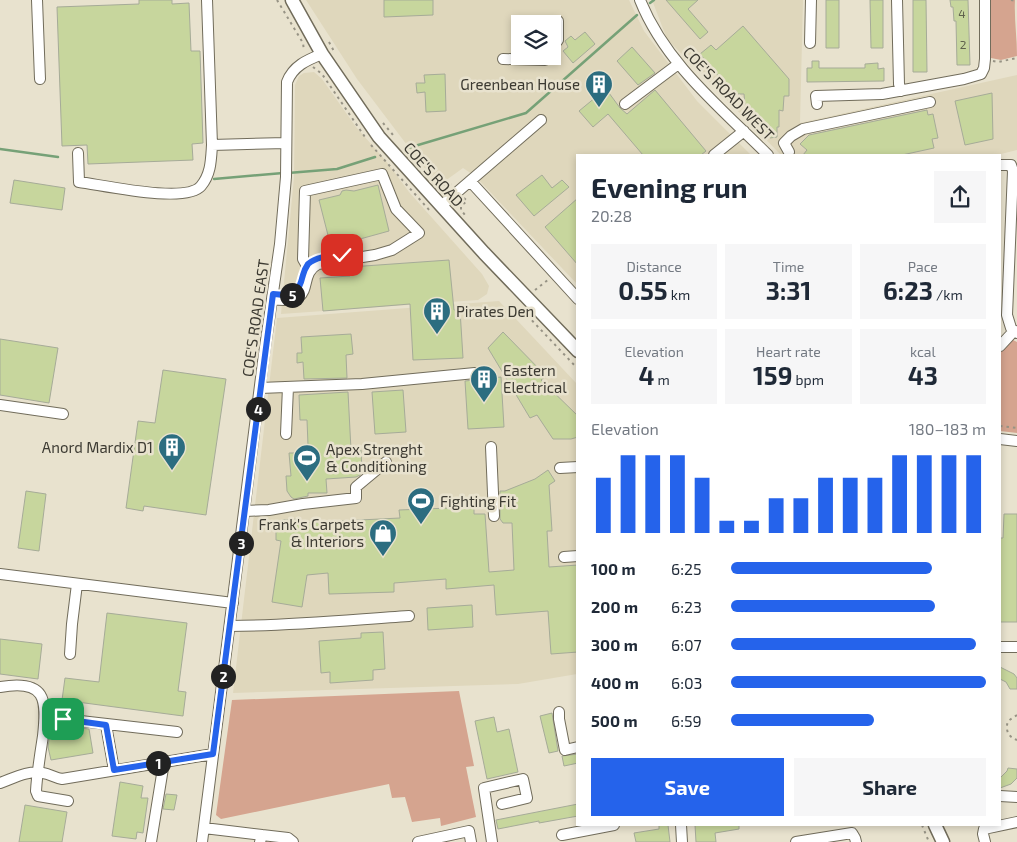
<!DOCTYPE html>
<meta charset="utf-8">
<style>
body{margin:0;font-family:"Exo 2",sans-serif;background:#f6f6f7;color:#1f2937;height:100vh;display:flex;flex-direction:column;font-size:19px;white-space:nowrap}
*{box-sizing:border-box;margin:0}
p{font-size:16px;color:#747a83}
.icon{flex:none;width:28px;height:28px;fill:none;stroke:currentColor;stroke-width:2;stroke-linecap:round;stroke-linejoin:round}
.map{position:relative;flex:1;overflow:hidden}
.panel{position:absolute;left:576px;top:154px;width:425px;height:672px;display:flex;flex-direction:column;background:#fff;border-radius:0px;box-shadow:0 2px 8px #0003}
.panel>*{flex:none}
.controls{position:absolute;left:511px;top:15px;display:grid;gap:10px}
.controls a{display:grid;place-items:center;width:50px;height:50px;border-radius:0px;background:#fff;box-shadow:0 2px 8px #0003;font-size:25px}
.pin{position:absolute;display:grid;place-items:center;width:42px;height:42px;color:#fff;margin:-21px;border-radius:10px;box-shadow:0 2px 8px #0006}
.km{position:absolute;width:25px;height:25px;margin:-12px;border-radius:50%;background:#222;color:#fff;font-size:14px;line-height:25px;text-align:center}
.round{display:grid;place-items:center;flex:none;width:52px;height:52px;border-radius:0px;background:#f6f6f7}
.headline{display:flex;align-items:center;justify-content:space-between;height:85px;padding:0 15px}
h1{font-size:28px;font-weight:700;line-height:38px}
.figures{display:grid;grid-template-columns:repeat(3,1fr);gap:8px;height:85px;padding:5px 15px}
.figures div{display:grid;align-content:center;border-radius:0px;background:#f6f6f7;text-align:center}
.figures b{font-size:25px;font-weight:700}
.figures small{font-size:14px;font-weight:400}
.figures p{font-size:14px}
.chart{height:140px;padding:10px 15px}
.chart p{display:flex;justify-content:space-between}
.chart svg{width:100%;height:90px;margin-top:5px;stroke:#2563eb;stroke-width:6}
.primary-button{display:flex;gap:10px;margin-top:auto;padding:10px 15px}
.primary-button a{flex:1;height:58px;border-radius:0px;background:#2563eb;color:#fff;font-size:20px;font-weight:700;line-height:58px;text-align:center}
.primary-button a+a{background:#f6f6f7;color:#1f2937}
ul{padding:0 15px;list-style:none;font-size:16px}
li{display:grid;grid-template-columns:80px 60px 1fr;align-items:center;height:38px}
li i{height:12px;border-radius:6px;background:#2563eb}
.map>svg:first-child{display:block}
</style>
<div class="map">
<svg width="1017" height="842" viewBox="0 0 1017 842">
<rect width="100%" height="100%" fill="#e8e2ce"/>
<path fill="#dfd7bc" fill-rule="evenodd" d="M306,0h323l15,31 53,70 54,54h-173l-1,129 -102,-108 -12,-8 -25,18 -81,-107zM520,24h32v32h-32z
M652,0h151l-3,123 217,-48v75l-20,5h-216l-114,-116z
M314,72l8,7 34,48 30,34 23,31 73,82 7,12 -2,8 -9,6 -197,14 13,-137 1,-92 4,-9 5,-3z
M499,301l78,83v290l-59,10 -285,9 44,-375z"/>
<path fill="#d5a48f" d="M990,0h25c-1,19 2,37 2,56l-16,4 -10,-2z
M1011,339l6,3v91l-17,-2v-78z
M459,691l15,75 -8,1 10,50 -35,9 -1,-8 -28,4 -7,-25 -13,1 -3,-14 -168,35 -5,-4 16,-115z"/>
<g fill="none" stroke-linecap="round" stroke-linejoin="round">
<path stroke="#76a177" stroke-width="2.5" d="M650,3l4,-3
M408,148l118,-35 111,-98
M0,149l58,8
M288,173l49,-4 38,-12
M214,179l69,-6"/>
</g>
<path fill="#c7d69d" stroke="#a6ab98" d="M139,0h33v4l17,-1 2,48h9l3,92 -11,1 1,16 -105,4 -1,-19 -25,1 -5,-139 82,-3z
M384,0h49v15l-49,2z
M666,0h32l-10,9 20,23 -8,7z
M826,0h13v48h-13z
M870,0h13v48h-12z
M913,0h13l1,72h-14z
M950,0h18l2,65h-13l-1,-44h-2l-1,-14h-2z
M743,26l46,53v17h-5l-1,15 -4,-1v17h-2v10l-7,1 -23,-25 3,-2 -5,-5 -1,-12h-11l-33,-40 11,-9 5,5z
M585,32l10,12 -22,19 -10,-12 5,-4 -3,-6 6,-5 4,4z
M632,47l23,26 -17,12 -21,-24z
M812,61h7v7h46v-4l13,-1v6l6,-1v13l-77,1v-14h5z
M445,74l1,37 -20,1 -1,-20 -8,1 -1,-10h9l-1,-8z
M655,90l51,61 -5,4h-58l-35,-41 -15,13 -14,-16 17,-14 3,4 10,-8 11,15 7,6z
M992,93l1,46 -28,6 -10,-44z
M927,110l1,5 5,-1 5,24 -6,1 2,9 -32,7h-99l4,-5 -7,-6 9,-9z
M542,175l10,13 10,-8 7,7 -35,29 -18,-21z
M14,180l51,8 -3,22 -52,-7z
M378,185l11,46 -58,16 -12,-47 21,-5 2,-4 4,-1 8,1z
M578,198v67l-33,-38z
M449,260l5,50h6l3,48 -50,2 -3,-56 -87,7 -3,-33 30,-2v-9z
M503,332l43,44 -5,4 37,36v21l-7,2h-18l-16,-24 -7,3 -42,-70z
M351,334l2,20 -7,1 1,23 -43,1 -1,-17 -6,1v-10h5l-1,-16z
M0,339l58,9 -9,55 -49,-8z
M163,370l63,9 -20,136 -62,-9 -1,5 -17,-3 12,-87 17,2z
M501,377l3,50 -36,2 -3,-48z
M403,390l3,42 -31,2 -3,-42z
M348,392l3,58h10l1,21 -2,4 -4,2 -30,2 1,14h-19v3l-14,3 -3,-2 -4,-6 -1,-15h5l-2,-23h17v-8h2l-1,-25h-7l-1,-25z
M548,470l7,11 -6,4 3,46h-5l2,36 29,-2v87l-27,2 -3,-43 -52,4 -2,-30 -48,4v-10l-52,4v9l-65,2 -1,-21 -21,2 -5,32 -30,-5 9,-61 -5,-1v-10l3,-8 4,-2 16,-1v4l101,-5 -1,-8 75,-3v7h11l4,58 25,-2 -2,-47h-9l-3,-4v-28h5l30,-12z
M26,491l20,3 -7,57 -21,-3z
M1004,514h13v108h-17v-84h3z
M472,605l1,22 -45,3 -1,-22z
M107,613l80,10 -9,68 8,1 -3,24 -121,-16 3,-22 34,4z
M383,632l2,37 -12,1v10l-43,3v-11l-9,1 -2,-32 42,-3v-5z
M0,639l42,5 -4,35 -38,-5z
M1000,667l14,7 3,4v11h-7l-4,-7 -6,-3z
M552,713l6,38 -9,2 -9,-37z
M494,717l3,15 12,-3 9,43 -31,7 -12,-58z
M79,728l10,1 4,24 -42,7 -3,-13 2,-14z
M578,754v9l-14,3 -2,-10z
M1008,768l9,1v9l-6,6 -11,4v-10l7,-7z
M120,782l23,4 -2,12h7l-5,35 -6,-1 -1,7 -24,-3z
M166,794l11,1 -3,15 -11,-1z
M578,804v12l-39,7v-2l-41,8 -2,-9z
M25,805l42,7 -5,30h-43z
M659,825h9l2,17h-34l-2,-9 25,-4z
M695,825h44v4l-24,4 1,9h-20z"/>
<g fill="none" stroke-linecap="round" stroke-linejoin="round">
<g stroke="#716c5b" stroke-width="12">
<path id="minor" d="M37,0l3,79
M207,0l5,145
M640,0c25,63 81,108 128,155
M897,0l2,84 2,7
M810,43l1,-43
M552,48l6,-8v-19
M503,59l42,1 3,-4
M625,104l52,-39
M817,104l-1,-8 66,-2 82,-15 17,-5 3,-6 1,-9v-59
M789,152l-5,-9 7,-7 12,-7 127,-27
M78,153l1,29c24,3 107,22 122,4 10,-12 10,-26 11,-41l74,-2
M714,155l30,-24
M1000,165h11l2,6 -6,144 4,13 6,5
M470,181l108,118
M441,206l100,-86
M272,299c48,7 23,-23 46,-35l57,-9 17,-5 27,-17 -23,-24 -14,-35 -77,17 -2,68 4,7 4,3
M1000,346l14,-15
M260,388l102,-4 113,-11
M0,405l63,9
M286,434l2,-47
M1000,439l17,2
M491,447l3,69
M560,468l18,-1
M245,511l24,-1 34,-6 53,-6v-11l30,-25
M564,557l14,-1
M0,574l233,29
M230,626c60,0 119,-6 179,-10
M1000,647h17
M70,654l2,-30 5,-40
M0,687c46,-8 47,12 43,49 -3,19 -6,37 -7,55l2,5 30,5
M559,712v7l6,31 13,-3
M63,719l114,13
M106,725l8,45
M0,783c14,-5 28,-13 43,-10 7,1 12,5 19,6l151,-25
M1000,796l17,1
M681,825l1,17
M204,828l58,7
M562,835l52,-10
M151,842l13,-80
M202,842l62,-488 16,-110 6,-67 1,-95c6,-16 20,-22 35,-28
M260,842l2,-7 26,3 5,4
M418,842l51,-11 2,11
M492,842l-8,-54 39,-9 4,19 -25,6
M796,842l56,-9 3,5 1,4
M985,842l-2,-8 1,-5 33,-7"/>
</g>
<g stroke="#716c5b" stroke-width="15">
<path id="major" d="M292,0l30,54 57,83 105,116 94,98
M935,825l8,17"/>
</g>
<path stroke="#979385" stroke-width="2" stroke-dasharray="2.5 4" stroke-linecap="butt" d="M277,0l26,43 1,8
M1011,0l6,1
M329,42l6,11
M993,61l5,1 19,-4
M313,67l9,7 43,63
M383,123l10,12
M371,145l60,67
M436,183l8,2 9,-1
M464,198l3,3 -6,5v4l4,5
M535,290l14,-11
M523,311l55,58
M1000,426l17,2
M1017,715l-9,6c-3,9 0,16 9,19
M922,825l7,17"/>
<use href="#minor" stroke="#fff" stroke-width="10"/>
<use href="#major" stroke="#fff" stroke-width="12"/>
</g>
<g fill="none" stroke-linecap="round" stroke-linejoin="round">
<g stroke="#fff" stroke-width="10">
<path id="route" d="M63,719l43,6 8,45 99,-16 60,-460c21,2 25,2 30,-19 1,-4 3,-8 5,-11 9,-8 23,-8 34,-9"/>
</g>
<use href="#route" stroke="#2563eb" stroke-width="6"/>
</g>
<defs>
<g id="building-pin" transform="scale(1.4375)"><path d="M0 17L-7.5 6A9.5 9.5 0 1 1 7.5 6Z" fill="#2c6d80" stroke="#e8e2ce"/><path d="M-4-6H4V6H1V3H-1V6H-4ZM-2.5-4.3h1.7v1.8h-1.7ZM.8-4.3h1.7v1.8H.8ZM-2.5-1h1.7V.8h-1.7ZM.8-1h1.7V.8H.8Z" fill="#fff"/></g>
<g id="stadium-pin" transform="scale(1.4375)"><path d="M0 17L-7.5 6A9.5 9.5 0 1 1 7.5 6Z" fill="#2c6d80" stroke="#e8e2ce"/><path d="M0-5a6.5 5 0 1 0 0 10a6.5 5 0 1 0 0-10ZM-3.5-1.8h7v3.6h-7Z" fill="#fff"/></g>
<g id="shop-pin" transform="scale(1.4375)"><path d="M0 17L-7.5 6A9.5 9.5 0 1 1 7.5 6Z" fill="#2c6d80" stroke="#e8e2ce"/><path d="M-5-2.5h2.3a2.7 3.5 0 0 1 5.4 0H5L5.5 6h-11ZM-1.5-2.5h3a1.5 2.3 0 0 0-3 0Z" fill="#fff"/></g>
</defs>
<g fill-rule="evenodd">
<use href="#building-pin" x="599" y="84"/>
<use href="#building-pin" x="437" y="311"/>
<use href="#building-pin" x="484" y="379"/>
<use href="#building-pin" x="172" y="447"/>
<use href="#stadium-pin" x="307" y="458"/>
<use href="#stadium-pin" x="421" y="501"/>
<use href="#shop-pin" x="383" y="533"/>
</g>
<g text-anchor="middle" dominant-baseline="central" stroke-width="5" stroke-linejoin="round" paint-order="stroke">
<g font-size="12" fill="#5f614d">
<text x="962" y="13">4</text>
<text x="963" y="44">2</text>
</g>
<g font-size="15" fill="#3c3a32" stroke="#e8e2ce" text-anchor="start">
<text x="580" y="84" text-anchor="end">Greenbean House</text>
<text x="456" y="311">Pirates Den</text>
<text x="503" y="370">Eastern<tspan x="503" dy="17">Electrical</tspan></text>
<text x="153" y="447" text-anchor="end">Anord Mardix D1</text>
<text x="326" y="449">Apex Strenght<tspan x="326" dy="17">&amp; Conditioning</tspan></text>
<text x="440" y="501">Fighting Fit</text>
<text x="364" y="524" text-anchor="end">Frank's Carpets<tspan x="364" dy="17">&amp; Interiors</tspan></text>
</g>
<g font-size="15" fill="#3c3a32" stroke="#e8e2ce">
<text transform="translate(729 93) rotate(46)">COE'S ROAD WEST</text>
<text transform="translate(434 174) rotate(48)">COE'S ROAD</text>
<text transform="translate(255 318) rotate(-82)">COE'S ROAD EAST</text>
</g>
</g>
</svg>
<div class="controls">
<a><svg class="icon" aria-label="layers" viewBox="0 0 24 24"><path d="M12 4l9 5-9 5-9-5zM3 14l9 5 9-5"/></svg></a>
</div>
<div class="pin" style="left:63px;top:719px;background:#1e9e55"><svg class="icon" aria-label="arrive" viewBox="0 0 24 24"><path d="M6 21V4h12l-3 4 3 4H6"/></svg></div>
<div class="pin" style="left:342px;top:255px;background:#d93025"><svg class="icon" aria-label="check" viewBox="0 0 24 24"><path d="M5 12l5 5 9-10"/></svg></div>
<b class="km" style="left:158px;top:763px">1</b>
<b class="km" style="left:223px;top:676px">2</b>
<b class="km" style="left:241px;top:543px">3</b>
<b class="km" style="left:258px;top:409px">4</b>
<b class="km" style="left:292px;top:295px">5</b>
<section class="panel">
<div class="headline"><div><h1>Evening run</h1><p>20:28</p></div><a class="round"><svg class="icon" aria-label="share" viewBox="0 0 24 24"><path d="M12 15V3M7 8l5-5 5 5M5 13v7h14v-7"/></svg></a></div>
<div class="figures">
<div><p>Distance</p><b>0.55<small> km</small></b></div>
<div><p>Time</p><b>3:31</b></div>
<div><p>Pace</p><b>6:23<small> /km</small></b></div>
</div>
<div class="figures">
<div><p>Elevation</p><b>4<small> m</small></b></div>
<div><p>Heart rate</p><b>159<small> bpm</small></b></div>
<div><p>kcal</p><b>43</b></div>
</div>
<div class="chart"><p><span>Elevation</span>180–183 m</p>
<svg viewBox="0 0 160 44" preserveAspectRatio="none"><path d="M5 44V17M15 44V6M25 44V6M35 44V6M45 44V17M55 44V38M65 44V38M75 44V27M85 44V27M95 44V17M105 44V17M115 44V17M125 44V6M135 44V6M145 44V6M155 44V6"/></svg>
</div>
<ul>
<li><b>100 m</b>6:25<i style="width:79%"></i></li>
<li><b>200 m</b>6:23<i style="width:80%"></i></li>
<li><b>300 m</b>6:07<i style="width:96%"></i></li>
<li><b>400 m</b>6:03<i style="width:100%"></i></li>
<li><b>500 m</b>6:59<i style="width:56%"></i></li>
</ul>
<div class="primary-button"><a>Save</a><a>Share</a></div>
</section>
</div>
